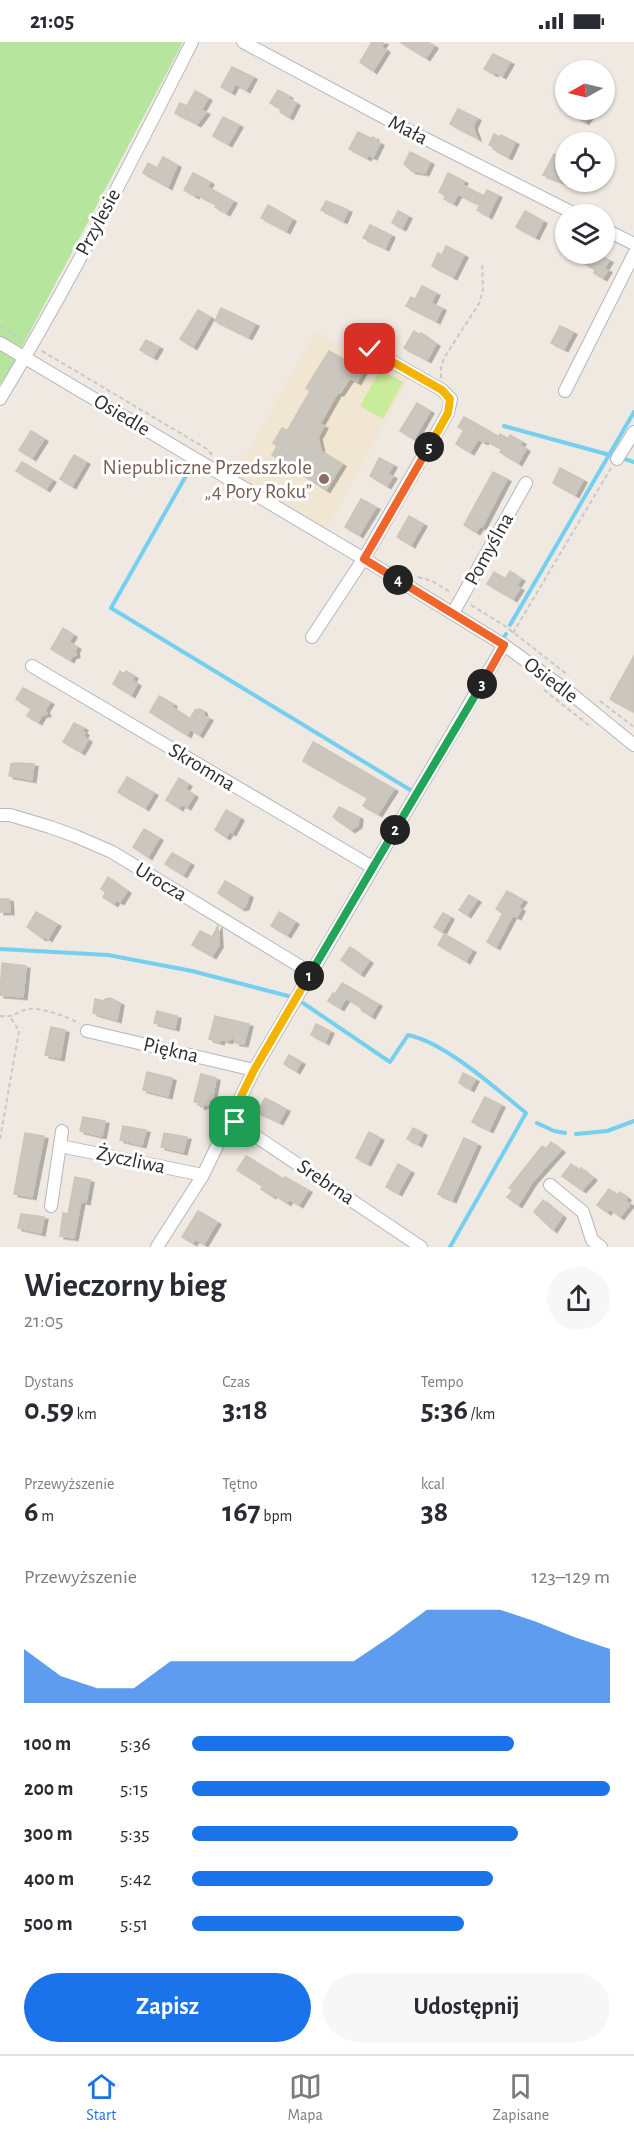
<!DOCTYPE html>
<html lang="pl">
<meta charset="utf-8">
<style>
body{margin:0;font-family:"Alegreya Sans",sans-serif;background:#f7f7f7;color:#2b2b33;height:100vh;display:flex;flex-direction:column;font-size:22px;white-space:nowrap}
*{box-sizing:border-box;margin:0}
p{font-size:20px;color:#7c7c81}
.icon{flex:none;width:33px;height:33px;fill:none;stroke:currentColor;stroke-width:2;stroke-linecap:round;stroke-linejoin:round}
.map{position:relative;height:1205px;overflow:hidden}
.side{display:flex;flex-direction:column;background:#fff;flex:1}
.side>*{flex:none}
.needle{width:39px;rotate:262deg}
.buttons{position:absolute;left:555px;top:18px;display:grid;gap:12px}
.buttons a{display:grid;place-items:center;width:60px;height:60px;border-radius:50%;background:#fff;box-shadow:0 2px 4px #0004;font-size:30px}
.pin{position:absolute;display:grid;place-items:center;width:51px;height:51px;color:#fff;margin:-26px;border-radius:12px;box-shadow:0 3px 9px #0006}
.km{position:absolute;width:30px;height:30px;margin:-15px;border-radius:50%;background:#222;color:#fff;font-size:16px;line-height:30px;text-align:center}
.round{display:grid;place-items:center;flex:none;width:63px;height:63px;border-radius:32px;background:#f7f7f7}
.head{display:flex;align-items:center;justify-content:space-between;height:102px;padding:0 24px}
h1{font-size:33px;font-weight:600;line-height:45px}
.figures{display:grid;grid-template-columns:repeat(3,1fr);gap:9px;height:102px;padding:6px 24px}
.figures div{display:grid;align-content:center}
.figures b{font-size:30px;font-weight:600}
.figures small{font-size:16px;font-weight:400}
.figures p{font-size:16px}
.chart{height:168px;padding:12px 24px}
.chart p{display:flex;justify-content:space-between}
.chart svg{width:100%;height:108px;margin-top:6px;fill:#1a73e8;opacity:.7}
.action{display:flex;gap:12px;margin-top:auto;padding:12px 24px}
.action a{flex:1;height:69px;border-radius:36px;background:#1a73e8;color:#fff;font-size:24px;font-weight:600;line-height:69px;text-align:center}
.action a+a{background:#f7f7f7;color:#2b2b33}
ul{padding:0 24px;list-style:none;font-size:20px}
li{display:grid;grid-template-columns:96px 72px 1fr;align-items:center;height:45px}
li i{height:15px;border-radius:8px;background:#1a73e8}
.status{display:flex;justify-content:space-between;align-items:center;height:42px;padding:0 30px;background:#fff;direction:ltr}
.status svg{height:16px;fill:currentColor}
.dock{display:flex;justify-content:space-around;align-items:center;height:84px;border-top:2px solid #e1e1e2;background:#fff;font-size:16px;color:#7c7c81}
.dock a{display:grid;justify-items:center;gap:3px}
.dock .current{color:#1a73e8}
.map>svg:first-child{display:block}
</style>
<div class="status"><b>21:05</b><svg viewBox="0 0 49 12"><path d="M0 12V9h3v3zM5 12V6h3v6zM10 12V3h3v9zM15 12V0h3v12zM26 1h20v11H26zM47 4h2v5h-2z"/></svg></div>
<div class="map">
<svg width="634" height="1205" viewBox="0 0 634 1205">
<defs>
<filter id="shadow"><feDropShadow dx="4" dy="2.5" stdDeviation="0" flood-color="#0004"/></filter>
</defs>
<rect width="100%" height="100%" fill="#efe9e1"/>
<path fill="#f0e6d1" d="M316,289l62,37 8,-2 23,13 -83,151 -91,-55z"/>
<path fill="#b6e59e" d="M0,0h183l-169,320 -14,23z"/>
<path fill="#c9ec9a" d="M380,328l23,12 -20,37 -23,-13z"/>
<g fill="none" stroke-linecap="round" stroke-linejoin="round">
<path stroke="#75cff0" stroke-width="4" d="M504,384l106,29
M622,416l12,4
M187,432l-76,134 301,183
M510,583l124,-213
M504,595l2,-3
M0,907l108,6 84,16 96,25
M303,961l87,59 18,-27c38,8 87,53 118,78l-76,134
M537,1081l17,8 11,2
M576,1092l31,-3 27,-10"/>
</g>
<path fill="#cbc7bf" stroke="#cbc5ba" stroke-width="1.5" filter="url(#shadow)" d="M372,0h12l-3,5 5,3 -13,21 -13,-9z
M400,0h28l6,4 -8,12z
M493,12l17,8 -8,14 -7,-4 -1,2 -10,-5z
M232,25l21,10 -7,13 -11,-6 -4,8 -10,-5z
M278,48l11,6 -1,2 8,5 -7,14 -9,-5 1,-3 -11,-6z
M195,49l13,7 -7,12 5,2 -9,12 -22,-11 5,-10 7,3z
M458,67l19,9 -4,9 4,11 -27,-14z
M564,68h29l-8,12z
M223,75l16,8 -11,19 -15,-8z
M358,90l12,6 4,-1 2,4 4,2 -7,14 -5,-2 -1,3 -18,-9z
M494,92l6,3 1,-2 14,7 -7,15 -15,-8 1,-2 -5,-2z
M410,110l20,10 -5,11 -13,-2 -8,-7z
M554,112l12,5v24l-23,-8z
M163,115l14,8 -9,22 -25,-14 5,-10 9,5z
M193,131l17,9 -3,5 26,14 -7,12 -11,-6 2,-2 -21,-11 -1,2 -11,-6z
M448,131l16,8 -2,4 22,11 3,-6 11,5 -10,21 -11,-6 3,-5 -22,-11 -5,9 -9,-4 2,-4 -7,-3z
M326,159l22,9 -5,11 -22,-11z
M268,163l24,14 -6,12 -25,-13z
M398,169l10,5 -6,12 -10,-5z
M525,169l18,10 -8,16 -19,-10z
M370,183l21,10 -6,13 -22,-10z
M446,204l18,9 -11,22 -21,-11 6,-13 4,2z
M591,212h5l13,6 -5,9 4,1 -5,8 -9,-5 1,-4 -10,-5z
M422,244l14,7 -5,10 11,5 -6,13 -30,-15 5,-9 4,2z
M221,266l34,16 -7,13 -33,-16z
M198,268l12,7 -17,30 -13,-8z
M560,284l13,6 -9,17 -13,-6z
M414,289l6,4 1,-2 15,11 -9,16 -23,-12z
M146,298l13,7 -6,10 -13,-7z
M329,309l34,20 -6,11 -7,-4 -10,15 -2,-1 -18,32 4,2 -6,11 3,14 21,13 -16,26 -54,-35 5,-9 -4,-3 9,-15 5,3 23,-40 -4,-3z
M417,361l13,8 -16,28 -14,-8z
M464,375l35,20 1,-3 8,5 2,-4 12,7 -2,3 6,4 -8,14 -18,-11 2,-3 -17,-9 -1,2 -6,-3 -8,13 -14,-8 8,-14 -6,-3z
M31,389l13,8 -12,19 -13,-8z
M74,413l12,7 -14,24 -12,-7z
M379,416l14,7 -5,9 5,2 -6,10 -17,-10z
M22,420l30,18 -6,9 -30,-18z
M560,426l23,12 -8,15 -22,-12z
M493,430l14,7 -25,48 -2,-1 -4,6 -12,-7z
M361,457l15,8 -17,28 -14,-8z
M409,474l14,8 -12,21 -14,-8z
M510,529l11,8 -5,7 4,2 -7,11 -26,-15 7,-12 11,7z
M63,586l10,7 -4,7 8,5 -2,4 1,4 -4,1 -2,4 -19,-11z
M634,614v56l-24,-13z
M120,629l4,3 2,-3 8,5 -2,4 5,4 -6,11 -18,-11z
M23,646l27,14 -5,8 2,4 -5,1 -4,7 -11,-6 4,-7 -15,-10z
M159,654l14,8 -1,3 18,12 5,-9 5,-1 3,2 1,5 5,2 -10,17 -9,-6 -3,6 -37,-23z
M74,681l10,5 -2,3 3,2 -2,3 5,4 -7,12 -18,-10z
M313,700l81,47 -16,25 -15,-8 5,-8 -65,-37z
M16,721l18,1 -2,16 -23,-4 2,-12z
M127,735l27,16 -9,15 -27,-16z
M179,736l9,6 -3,5 9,6 -7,12 -6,-3 -2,4 -13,-8z
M339,765l20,10 -1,8 -7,5 -18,-13z
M226,768l14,8 -8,15 -2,-2 -4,6 -11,-7z
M144,787l15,9 -11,19 -15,-10z
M172,811l18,10 -7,12 -18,-11z
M108,835l19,14 -7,11 -4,-2 -2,4 -11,-7 3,-5 -5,-3z
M225,839l24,14 -4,12 -4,1 -23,-15z
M507,849l16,9 -5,7 3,2 -4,8 -4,-2 -17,32 -9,-5 16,-29 -7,-4z
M469,853l8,5 -10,15 -8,-5z
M0,857h9l1,13h-10z
M36,870l21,12 -9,15 -3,-2 -3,1 -15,-11z
M279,870l16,10 -8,13 -16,-9z
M443,871l7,4 -8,15 -8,-5z
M218,884l1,19 -7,11 -20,-11 8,-14 12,6z
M444,892l28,16 -6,11 -28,-16z
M350,905l19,14 -9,13 -19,-14z
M2,921l24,3 -3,31 -23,-2z
M342,941l36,21 -7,12 -10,-6 1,-2 -16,-10 -6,10 -12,-7 5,-8 2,1z
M110,956l10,5 -3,17 -24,-7 2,-14 10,2v-2z
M157,969l20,5 -2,12 -21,-5z
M215,974l34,8 -5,20 -8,-1 -3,-6 -5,4 -7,-2 -1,3 -11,-3z
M316,982l14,7 -5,11 -14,-7z
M51,985l14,3 -5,28 -15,-3z
M289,1013l12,7 -5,9 -12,-7z
M147,1030l25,6 -4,18 -25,-6z
M463,1031l12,6 -5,10 -11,-6z
M201,1032l15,4 -5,28 -6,-1 -4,2 -2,-4 -5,-1z
M485,1055l16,8 -12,25 -17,-8z
M265,1056l21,11 -7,13 -22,-10z
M83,1075l22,4 -3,15 -22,-5z
M123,1084l23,4 -4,15 -22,-5z
M413,1086l10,5 -5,11 -11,-5z
M369,1090l11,6 -13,25 -11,-5z
M25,1091l19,3 -12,61 -18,-3z
M164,1091l23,4 -4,15 -22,-5z
M464,1096l13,6 -25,56 -14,-6z
M551,1100l10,8 -28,31 -15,24 -11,-8 6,-7 -4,-2 33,-42 4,3z
M246,1114l37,23 2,-2 23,13 -9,15 -10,-6 -2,4 -14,-9 -1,2 -11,-7 2,-3 -26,-16z
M398,1122l12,7 -12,22 -12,-6z
M571,1122l8,6 2,-2 12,10 -11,12 -20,-14z
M75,1135l15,3 -4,22 -5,-1 -7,37 -14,-2 3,-23 5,1z
M609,1147l8,6 3,-3 7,6 -2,3 5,3 -10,13 -10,-8 -3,3 -10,-7z
M543,1158l19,16 -9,14 -19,-18z
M198,1169l19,11 -13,22 -9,-5 -2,4 -11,-6z
M21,1172l23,3 -3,16 -23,-5z"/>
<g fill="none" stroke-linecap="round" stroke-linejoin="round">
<g stroke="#b4b7c1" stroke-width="14">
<path id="minor" d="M243,0l159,85 173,87
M604,187l30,15
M0,301l364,216 140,86 65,47 65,53
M565,349l69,-137
M0,357c70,-116 131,-237 192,-357
M617,417l17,-27
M453,571l73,-130
M312,595l54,-82 82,-142 3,-14 -9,-9 -72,-41
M32,624l340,201
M0,773h10l40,12 25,9 37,16 199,121
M87,989l167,39
M230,1077l191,128
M60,1104l143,29
M550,1143l33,27 9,28 9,7
M51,1164l11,-75
M157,1205l46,-72 51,-105 250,-425"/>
</g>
<path stroke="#c9c9c9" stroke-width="2" stroke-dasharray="4.5 3" stroke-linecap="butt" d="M0,284l21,13
M42,309l165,98 6,7
M441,336v-10l3,-10 36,-56 3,-13 -1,-27
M418,535l14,4 18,11
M471,563l34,21 63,49
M513,591l98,-165
M544,648l47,37
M600,659l34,26
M0,974c15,2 15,-4 28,-7 11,-2 43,8 51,15
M0,1097l19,-108 -8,-13"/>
<use href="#minor" stroke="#fff" stroke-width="12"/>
</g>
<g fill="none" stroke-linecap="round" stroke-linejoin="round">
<g stroke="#fff" stroke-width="12">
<path id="split-1" d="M235,1080l-5,-3 24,-49 55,-94"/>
</g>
<g stroke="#fff" stroke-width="12">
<path id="split-2" d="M309,934l86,-146"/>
</g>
<g stroke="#fff" stroke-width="12">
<path id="split-3" d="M395,788l87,-146"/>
</g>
<g stroke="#fff" stroke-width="12">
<path id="split-4" d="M398,538l106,65 -22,39"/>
</g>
<g stroke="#fff" stroke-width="12">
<path id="split-5" d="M398,538l-34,-21 65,-112"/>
</g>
<g stroke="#fff" stroke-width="12">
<path id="split-6" d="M370,307l72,41 8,9 -2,14 -19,34"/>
</g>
<use href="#split-1" stroke="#f5b400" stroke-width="8"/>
<use href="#split-2" stroke="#22a559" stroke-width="8"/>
<use href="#split-3" stroke="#22a559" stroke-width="8"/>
<use href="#split-4" stroke="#f0652b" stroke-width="8"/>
<use href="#split-5" stroke="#f0652b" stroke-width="8"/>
<use href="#split-6" stroke="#f5b400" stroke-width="8"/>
</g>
<circle fill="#8d6e63" stroke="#fff" stroke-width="2" cx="324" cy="437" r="6"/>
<g text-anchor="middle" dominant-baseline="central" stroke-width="6" stroke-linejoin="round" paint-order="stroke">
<g font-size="21" fill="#2e2e2e" stroke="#fff">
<text transform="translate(408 88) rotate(27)">Mała</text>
<text transform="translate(98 180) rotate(-62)">Przylesie</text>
<text transform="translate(122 373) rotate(31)">Osiedle</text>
<text transform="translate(489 507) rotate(-61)">Pomyślna</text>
<text transform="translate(551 638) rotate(37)">Osiedle</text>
<text transform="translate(202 725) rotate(31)">Skromna</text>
<text transform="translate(161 840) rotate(31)">Urocza</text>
<text transform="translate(171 1008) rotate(13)">Piękna</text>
<text transform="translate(131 1118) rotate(12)">Życzliwa</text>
<text transform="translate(326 1140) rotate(34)">Srebrna</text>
</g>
<g font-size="21" fill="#785e54" stroke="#fff" text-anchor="end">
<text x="312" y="425">Niepubliczne Przedszkole<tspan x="312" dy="24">„4 Pory Roku”</tspan></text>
</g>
</g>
</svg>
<div class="buttons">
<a><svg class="needle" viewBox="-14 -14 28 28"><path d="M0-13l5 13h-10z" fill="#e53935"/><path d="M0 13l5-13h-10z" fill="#7c7c81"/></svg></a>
<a><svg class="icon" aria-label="locate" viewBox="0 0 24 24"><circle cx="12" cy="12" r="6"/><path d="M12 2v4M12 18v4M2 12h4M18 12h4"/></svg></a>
<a><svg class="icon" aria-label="layers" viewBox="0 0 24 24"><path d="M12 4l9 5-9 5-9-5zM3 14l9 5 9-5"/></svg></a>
</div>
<div class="pin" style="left:235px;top:1080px;background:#1e9e55"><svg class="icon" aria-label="arrive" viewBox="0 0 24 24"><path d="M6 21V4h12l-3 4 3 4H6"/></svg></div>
<div class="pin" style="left:370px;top:307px;background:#d93025"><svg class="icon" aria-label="check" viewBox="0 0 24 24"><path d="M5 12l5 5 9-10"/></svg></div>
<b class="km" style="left:309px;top:934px">1</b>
<b class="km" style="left:395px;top:788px">2</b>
<b class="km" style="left:482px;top:642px">3</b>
<b class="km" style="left:398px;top:538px">4</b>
<b class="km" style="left:429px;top:405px">5</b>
</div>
<section class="side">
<div class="head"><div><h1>Wieczorny bieg</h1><p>21:05</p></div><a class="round"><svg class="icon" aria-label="share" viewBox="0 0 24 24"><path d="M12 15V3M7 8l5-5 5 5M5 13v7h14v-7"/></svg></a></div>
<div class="figures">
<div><p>Dystans</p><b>0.59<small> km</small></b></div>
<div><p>Czas</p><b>3:18</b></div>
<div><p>Tempo</p><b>5:36<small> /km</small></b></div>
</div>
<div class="figures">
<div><p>Przewyższenie</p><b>6<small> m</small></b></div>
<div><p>Tętno</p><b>167<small> bpm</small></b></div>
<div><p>kcal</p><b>38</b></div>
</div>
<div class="chart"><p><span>Przewyższenie</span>123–129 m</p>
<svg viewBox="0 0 160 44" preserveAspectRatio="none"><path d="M0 44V22L10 33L20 38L30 38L40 27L50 27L60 27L70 27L80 27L90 27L100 17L110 6L120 6L130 6L140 11L150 17L160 22V44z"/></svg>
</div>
<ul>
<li><b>100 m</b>5:36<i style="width:77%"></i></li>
<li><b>200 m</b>5:15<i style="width:100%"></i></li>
<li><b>300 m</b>5:35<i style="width:78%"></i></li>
<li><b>400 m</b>5:42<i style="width:72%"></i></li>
<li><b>500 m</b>5:51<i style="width:65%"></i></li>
</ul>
<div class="action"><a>Zapisz</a><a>Udostępnij</a></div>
</section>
<nav class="dock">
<a class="current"><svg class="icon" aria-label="home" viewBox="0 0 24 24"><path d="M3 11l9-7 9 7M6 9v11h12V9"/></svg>Start</a>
<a><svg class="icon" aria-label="map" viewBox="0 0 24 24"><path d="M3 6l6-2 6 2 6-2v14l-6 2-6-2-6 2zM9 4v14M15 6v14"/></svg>Mapa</a>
<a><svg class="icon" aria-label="saved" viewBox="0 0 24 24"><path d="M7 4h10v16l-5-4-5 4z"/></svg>Zapisane</a>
</nav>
